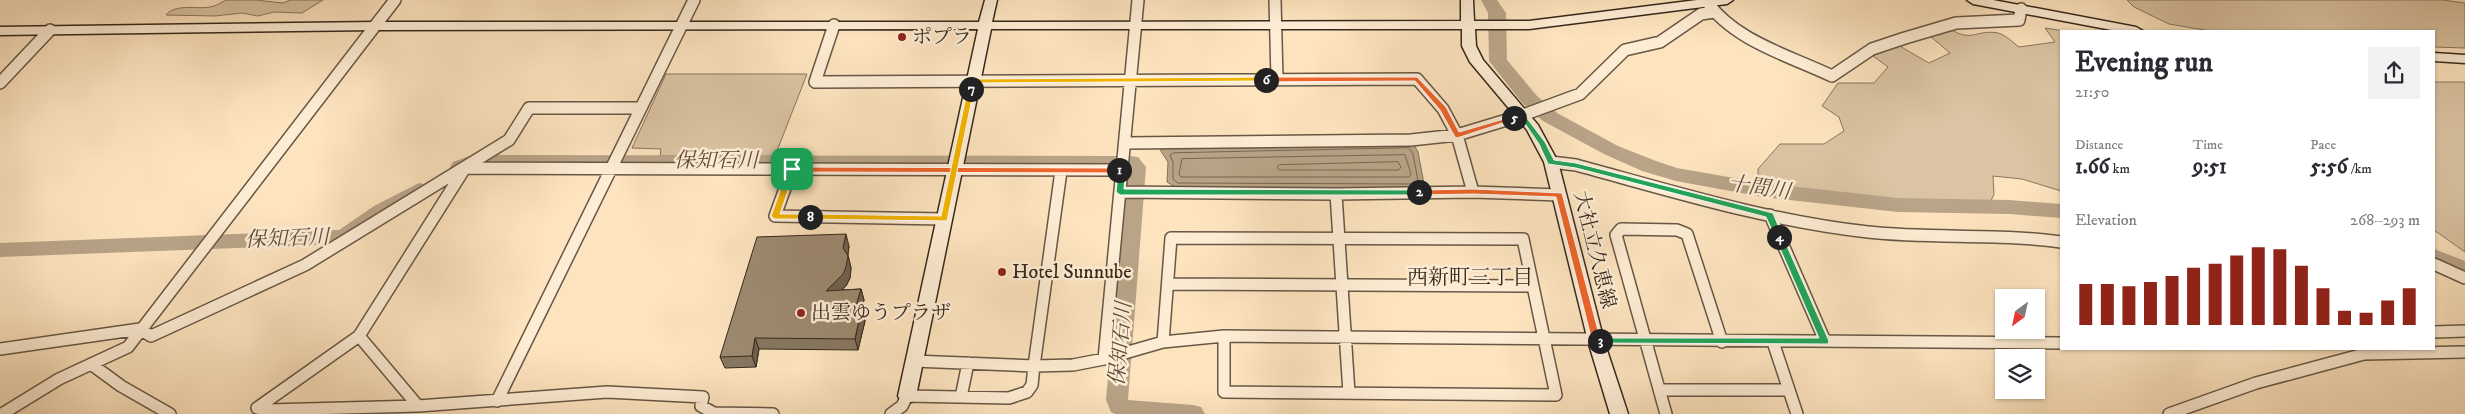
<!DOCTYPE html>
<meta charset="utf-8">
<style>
body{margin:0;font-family:"IM FELL DW Pica","Noto Serif JP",serif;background:#f2f2f3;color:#2b2b33;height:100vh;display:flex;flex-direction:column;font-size:19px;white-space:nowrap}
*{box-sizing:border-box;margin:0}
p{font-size:16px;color:#7c7c81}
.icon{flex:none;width:28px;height:28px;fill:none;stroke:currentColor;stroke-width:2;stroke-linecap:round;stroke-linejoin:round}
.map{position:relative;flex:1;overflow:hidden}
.drawer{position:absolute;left:2060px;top:30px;width:375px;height:320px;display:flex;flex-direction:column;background:#fff;border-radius:0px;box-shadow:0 1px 4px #0004}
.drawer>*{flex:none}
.needle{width:32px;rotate:213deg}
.tools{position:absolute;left:1995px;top:289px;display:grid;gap:10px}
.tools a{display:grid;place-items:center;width:50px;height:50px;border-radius:0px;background:#fff;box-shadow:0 1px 4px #0004;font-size:25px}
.pin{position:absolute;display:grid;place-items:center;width:42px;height:42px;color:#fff;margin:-21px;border-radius:10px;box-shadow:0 2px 8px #0006}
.km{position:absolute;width:25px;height:25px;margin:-12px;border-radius:50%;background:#222;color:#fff;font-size:14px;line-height:25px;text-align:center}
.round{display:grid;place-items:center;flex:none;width:52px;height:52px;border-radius:0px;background:#f2f2f3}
.overview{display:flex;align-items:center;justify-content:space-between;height:85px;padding:0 15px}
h1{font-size:28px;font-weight:700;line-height:38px}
.stats{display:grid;grid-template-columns:repeat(3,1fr);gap:8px;height:85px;padding:5px 15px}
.stats div{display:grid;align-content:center}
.stats b{font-size:21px;font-weight:700}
.stats small{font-size:14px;font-weight:400}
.stats p{font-size:14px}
.chart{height:140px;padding:10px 15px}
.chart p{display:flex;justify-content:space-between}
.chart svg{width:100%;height:90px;margin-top:5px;stroke:#8f2418;stroke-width:6}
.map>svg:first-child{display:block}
</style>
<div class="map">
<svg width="2465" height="414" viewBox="0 0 2465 414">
<rect width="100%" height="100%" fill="#fde4bf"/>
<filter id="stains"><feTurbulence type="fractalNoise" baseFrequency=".004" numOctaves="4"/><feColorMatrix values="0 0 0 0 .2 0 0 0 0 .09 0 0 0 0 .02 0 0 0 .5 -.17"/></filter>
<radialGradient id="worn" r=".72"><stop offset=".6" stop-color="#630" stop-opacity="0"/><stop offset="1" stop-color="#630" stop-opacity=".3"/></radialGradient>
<path fill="#dbc4a3" stroke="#887660" d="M226,0h30l27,3 7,-3h33l-21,13 -28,-1 -16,4 -16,-3 -27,3 -49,-1c11,-13 34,-4 48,-9 4,-1 8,-4 12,-6z
M2127,0h316l22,3v45l-31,-1v-16h-224l-41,-7 -35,-17z
M2045,28l19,3h-3v160l-39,-12 -29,-3 1,18 -8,18 -92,-2 -121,-15 -15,-13v-13l22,-25h44l20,-13 -5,-14 -17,-11 16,-23h36l14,-16 -15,-11 25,-11 31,18 21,-10 -20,-17 20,-7c23,14 26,0 48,4 8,2 14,9 21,14l36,-5z
M666,74h141l-32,82h-115l1,-7 -29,-1z
M2434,82h31v170l-31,-22z"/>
<path fill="#b9a488" stroke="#84725d" d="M1413,143l5,9 7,37 -248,-1 -10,-6 1,-20 -9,-14z"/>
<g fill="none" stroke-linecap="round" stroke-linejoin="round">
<path stroke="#776652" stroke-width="1" d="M1409,148l4,6 5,27 -2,3 -238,-1 -5,-4v-17l-3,-7 3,-2z
M1405,155l6,19 -2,3h-228l-2,-3 3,-15z
M1398,162l3,5 -2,3h-120l-2,-3 2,-2z"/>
<path fill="#b9a488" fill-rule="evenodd" d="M1481,0h16l9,13 1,47 30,36 20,17 61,33 38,15 21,7 86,15 135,15 111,2 52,4v14l-52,-4 -111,-2 -135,-15 -87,-16 -34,-10 -38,-17 -61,-33 -20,-17 -34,-43 -1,-48z
M472,155l659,1 7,1 8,10 -18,233 65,5 8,2 4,7h-90l-4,-2 -5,-12 20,-232 -651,-1 -15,7 -7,-2 -3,-5 3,-5z
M419,183l7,2 3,5 -3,5 -38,21 -38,26 -7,2 -343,13v-14l339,-13 35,-24z
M2434,249l31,12v17l-31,-13z"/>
<g stroke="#675745" stroke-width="14">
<path id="street" d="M1275,0l2,79
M1706,0c26,40 84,56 126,76l40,-27 33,-11 51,-15 63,-3 2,-11
M834,25l-19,57 602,-3 26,30 14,26 16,57
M0,83l50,-53
M1126,143l285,-3 46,-5 66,-20 57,-21 45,-44 35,-8 41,-28 13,-2
M1551,162l25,3c96,26 192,56 292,67 64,7 129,1 193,10
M465,168l-106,168 -102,72 12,2 149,-4 189,-14 96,5 -2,9 13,7 59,1
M466,168l656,2
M792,169l-17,47 169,3
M1061,171l-27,195 39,-1 31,-6 59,-17 61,-6 837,7
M1120,192l216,2 137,-2 86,3
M1336,194l13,199
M1770,215l55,126
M2434,264l31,14
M1169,284l364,2
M2434,332l31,-1
M359,336l59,70
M1163,342l8,-104 352,1 33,156 -332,-3v-56
M1773,342l24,72
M0,349l140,-20 11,7 154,-71 204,-125 20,-32h111
M1104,359l34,-359
M91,364l30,22 49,28
M1660,390h128
M961,397l7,-34
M497,401l197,-401
M2,414l57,-35 69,-32 267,-347
M891,414l11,-8 5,-10 102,2 18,-6 5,-7 2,-19 -120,-5
M1666,414l-50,-179 5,-6 56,1 10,4 35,108
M2169,414l87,-31 108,-29 101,-2"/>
</g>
<g stroke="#35281c" stroke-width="3">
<path id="secondary" d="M985,0h12l-5,22 469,-1v-21h12l1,21h55l168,-21h36l-6,4 -198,25h-54l1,17 7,14 55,65 20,37 46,179 24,73h-18l-22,-73 -44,-179 -17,-32 -57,-68 -8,-16v-17h-471l-75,367 -3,5 -6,2 -6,-2 -3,-5 80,-367 -602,1 -376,5v-8l376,-5h603z
M1967,0h26l143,27 7,4h-26l-144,-27z
M2434,53l31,2v8l-31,-2z"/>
</g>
<use href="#street" stroke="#feedd5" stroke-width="11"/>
<use href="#secondary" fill="#feedd5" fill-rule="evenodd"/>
</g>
<path fill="#877761" stroke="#35281c" d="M849,246l-1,9 3,13 -1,10 -4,8 -4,4 19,-1 3,11 -3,10 4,11 -7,29 -99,-1 -3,18 -31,1 -5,-11z"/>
<path fill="#6e614f" stroke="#35281c" d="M846,234l3,12 -2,14 -4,-12z
M848,256l3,12 -1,10 -4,8 -17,16 -3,-11z
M861,289l3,11 -6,21 -3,-12z
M861,310l4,11 -7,29 -3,-11z
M755,338l4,11 -3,18 -4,-11z"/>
<path fill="#9d8a71" stroke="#35281c" d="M846,234l-3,14 5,8 -2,11 -3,7 -17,17 35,-2 -6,20 6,1 -6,29 -100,-1 -3,18 -32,1 37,-120z"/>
<path fill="#f0652b" stroke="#fff" d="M789,167l330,1 4,2 -4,3 -327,-1 -3,-1z"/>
<path fill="#22a559" stroke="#fff" d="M1119,168l7,2 -2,19 295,1 4,2 -4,3h-299l-4,-3 2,-19 -2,-3z"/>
<path fill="#f0652b" stroke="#fff" d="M1473,189l89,4 38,145 4,3 -1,2 -7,1 -4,-3 -36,-144 -83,-3 -54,1 -4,-3 4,-2z"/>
<path fill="#22a559" stroke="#fff" d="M1779,234l4,3 46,104 -1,3 -231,-1 -2,-2 5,-3h219l-44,-101z"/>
<path fill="#22a559" stroke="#fff" d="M1523,113l22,29 9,18 22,3 197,50 10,24 -7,2 -10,-22 -190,-49 -28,-4 -9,-20 -18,-26 -7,2 -4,-2z"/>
<path fill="#f0652b" stroke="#fff" d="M1417,77l29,30 13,25 55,-16 4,2 -61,20 -2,-1 -15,-27 -25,-29 -149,1 -4,-2 4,-3z"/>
<path fill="#f5b400" stroke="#fff" d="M1266,77l4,3 -2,1 -293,2 -2,7 -6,-1 2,-8 3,-2z"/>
<path fill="#f5b400" stroke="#fff" d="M968,87l6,2 -27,132 -140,-2 -1,-2 4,-3 131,2z"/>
<path fill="#f5b400" stroke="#fff" d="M789,167l6,2 -15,45h30l4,3 -1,2h-38l-4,-3z"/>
<g fill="#8f2418" stroke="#feedd5" stroke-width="2">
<circle cx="902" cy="37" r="5"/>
<circle cx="1002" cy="272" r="5"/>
<circle cx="801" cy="313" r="5"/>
</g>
<g text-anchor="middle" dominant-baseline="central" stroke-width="5" stroke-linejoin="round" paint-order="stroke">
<g font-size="20" fill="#35281c" stroke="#feedd5" text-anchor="start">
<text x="912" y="37">ポプラ</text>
<text x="1012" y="272">Hotel Sunnube</text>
<text x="811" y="313">出雲ゆうプラザ</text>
</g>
<g font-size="20" fill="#35281c" stroke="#feedd5">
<text transform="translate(1594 250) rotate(76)">大社立久恵線</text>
</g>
<g font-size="21" font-style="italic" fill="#5d4d3c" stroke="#feedd5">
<text x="716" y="161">保知石川</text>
<text transform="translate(1759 188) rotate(8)">十間川</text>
<text transform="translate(287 239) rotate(-2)">保知石川</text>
<text transform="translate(1121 344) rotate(-85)">保知石川</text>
</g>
<g font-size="21" fill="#35281c" stroke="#feedd5">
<text x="1470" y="278">西新町三丁目</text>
</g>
</g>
<rect width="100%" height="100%" filter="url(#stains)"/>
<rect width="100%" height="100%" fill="url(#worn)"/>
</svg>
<div class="tools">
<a><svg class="needle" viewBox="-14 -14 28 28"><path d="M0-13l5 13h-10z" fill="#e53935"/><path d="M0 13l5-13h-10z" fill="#7c7c81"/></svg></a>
<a><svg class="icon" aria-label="layers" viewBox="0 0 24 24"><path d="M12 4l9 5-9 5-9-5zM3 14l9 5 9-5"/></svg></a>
</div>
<div class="pin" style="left:792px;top:169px;background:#1e9e55"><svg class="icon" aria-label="arrive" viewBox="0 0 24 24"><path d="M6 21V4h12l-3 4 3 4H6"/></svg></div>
<b class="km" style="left:1119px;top:170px">1</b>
<b class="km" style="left:1419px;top:192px">2</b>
<b class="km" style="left:1600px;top:341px">3</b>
<b class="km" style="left:1779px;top:237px">4</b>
<b class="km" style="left:1514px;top:118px">5</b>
<b class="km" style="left:1266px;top:80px">6</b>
<b class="km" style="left:971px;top:89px">7</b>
<b class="km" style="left:810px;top:217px">8</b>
<section class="drawer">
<div class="overview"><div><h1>Evening run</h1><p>21:50</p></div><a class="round"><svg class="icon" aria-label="share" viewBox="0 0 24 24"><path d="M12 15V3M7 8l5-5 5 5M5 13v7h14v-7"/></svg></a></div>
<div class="stats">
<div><p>Distance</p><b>1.66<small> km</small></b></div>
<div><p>Time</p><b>9:51</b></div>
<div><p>Pace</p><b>5:56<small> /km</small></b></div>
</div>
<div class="chart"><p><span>Elevation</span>268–293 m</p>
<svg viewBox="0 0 160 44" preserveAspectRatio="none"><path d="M5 44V24M15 44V24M25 44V25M35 44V23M45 44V20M55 44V16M65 44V14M75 44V10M85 44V6M95 44V7M105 44V15M115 44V26M125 44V37M135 44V38M145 44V32M155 44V26"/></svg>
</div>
</section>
</div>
